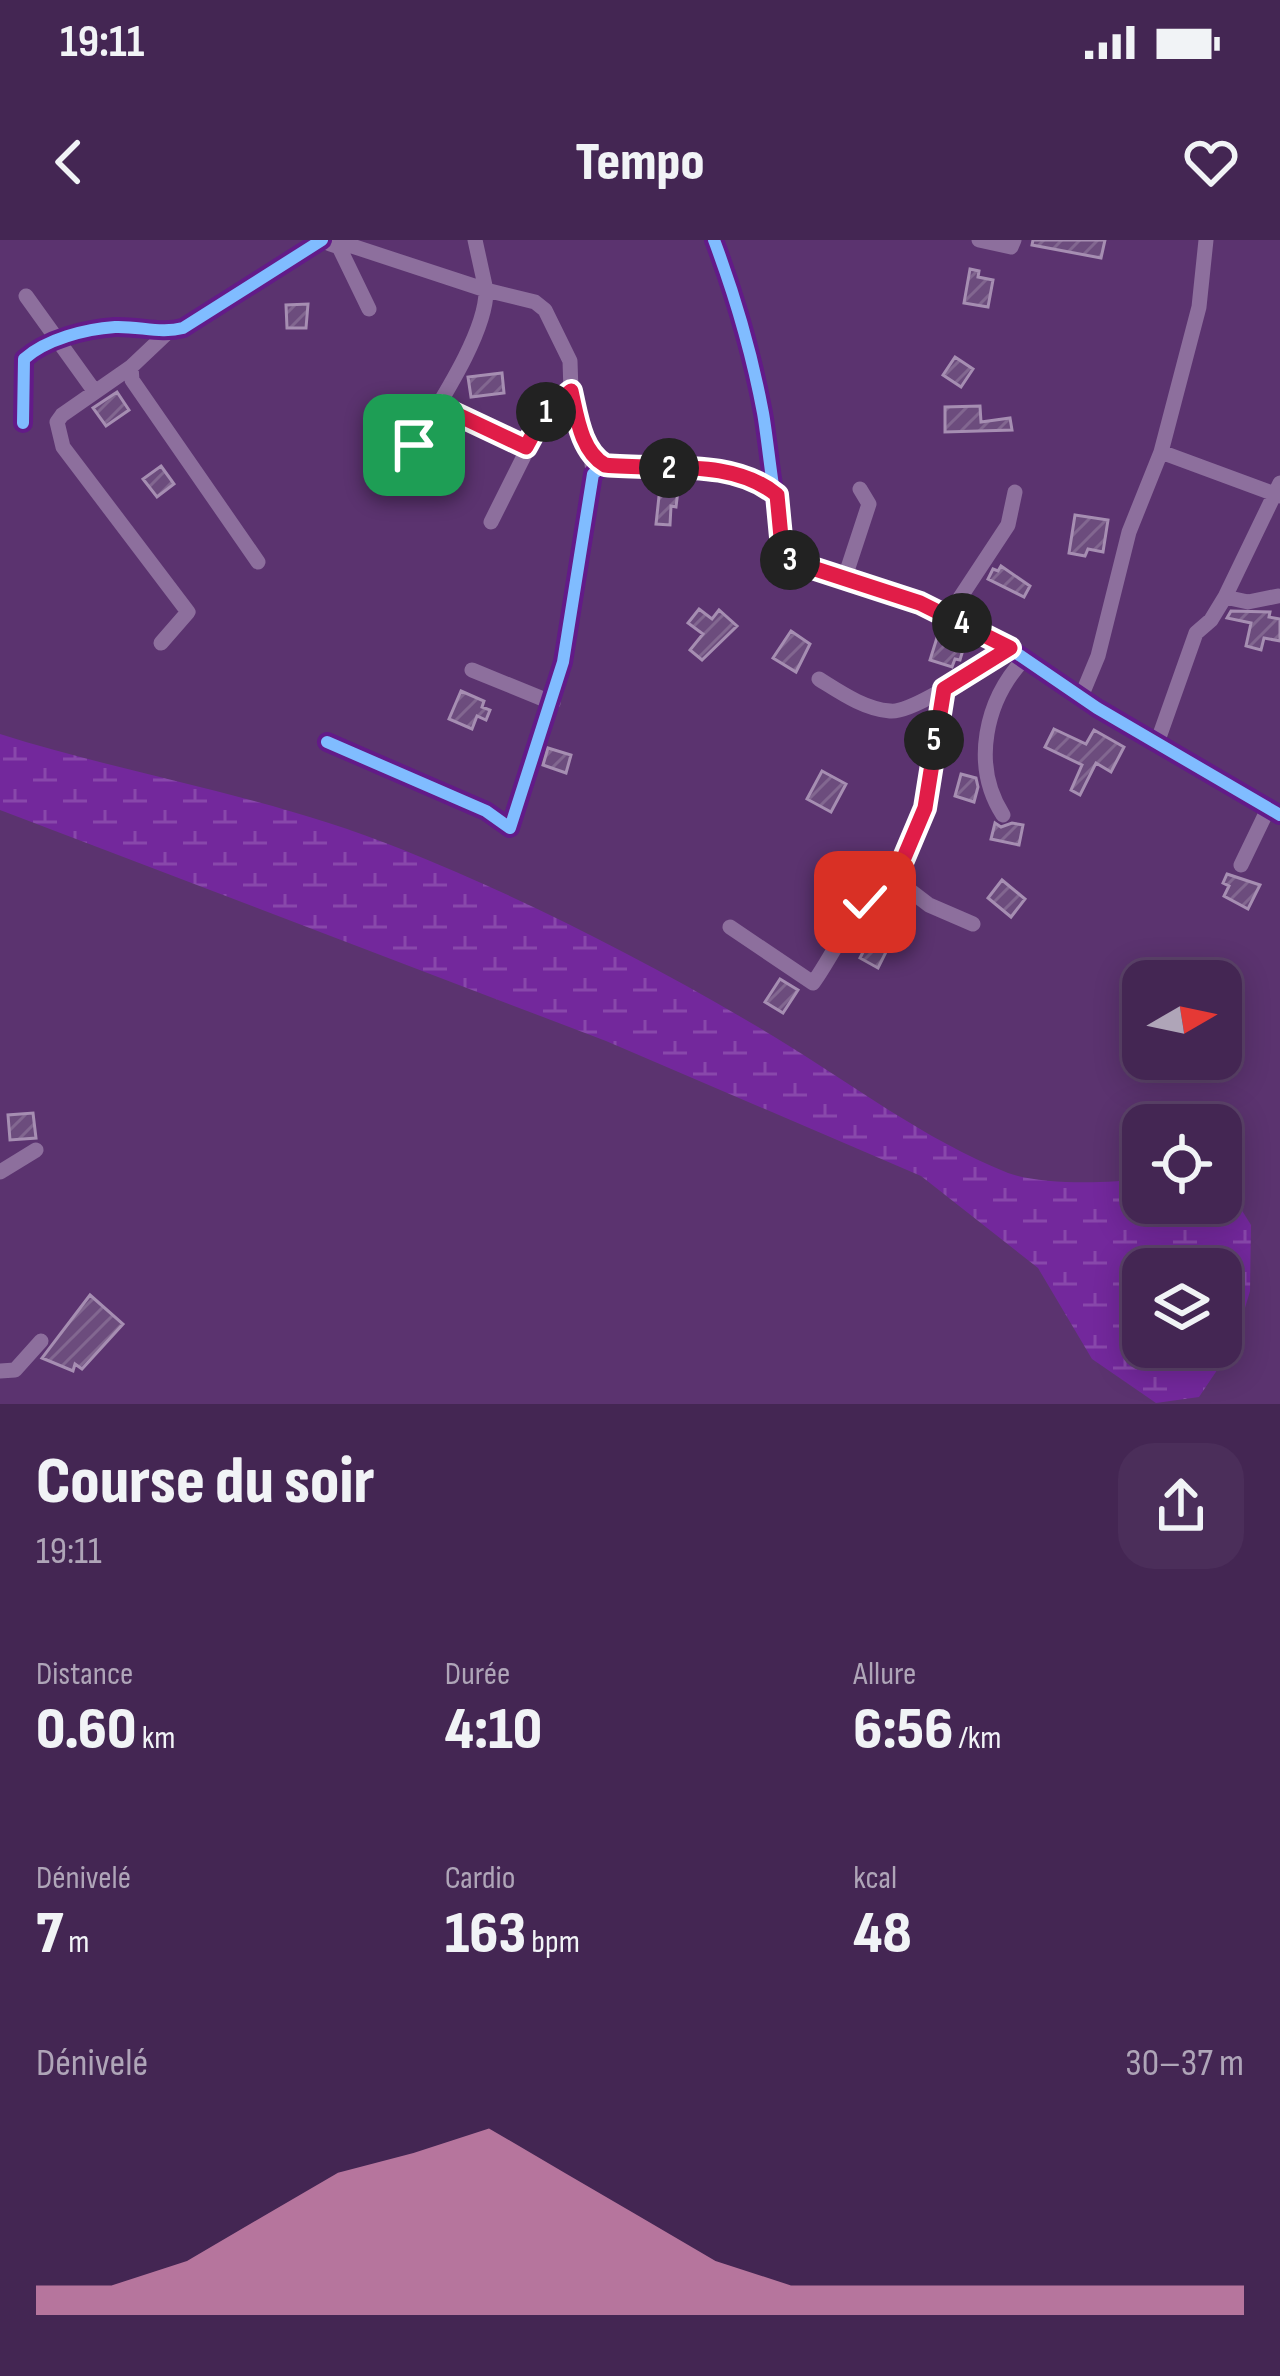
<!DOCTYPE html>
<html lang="fr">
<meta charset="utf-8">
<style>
body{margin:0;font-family:"Sofia Sans Condensed",sans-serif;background:#4b2e5a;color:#f1f3f6;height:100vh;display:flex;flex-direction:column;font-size:45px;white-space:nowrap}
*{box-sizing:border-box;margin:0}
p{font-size:39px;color:#afa5b8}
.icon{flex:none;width:66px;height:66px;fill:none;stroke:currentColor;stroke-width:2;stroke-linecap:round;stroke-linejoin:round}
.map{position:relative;height:1164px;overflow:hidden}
.sheet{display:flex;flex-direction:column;background:#442653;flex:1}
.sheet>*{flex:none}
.needle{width:78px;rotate:81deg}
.buttons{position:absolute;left:1122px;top:720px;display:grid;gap:24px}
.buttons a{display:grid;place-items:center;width:120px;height:120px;border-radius:24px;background:#442653;box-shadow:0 6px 30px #0003,0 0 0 3px #5c436a;font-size:60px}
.pin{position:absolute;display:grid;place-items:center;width:102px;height:102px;color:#fff;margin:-51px;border-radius:24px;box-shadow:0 6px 18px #0006}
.km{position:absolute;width:60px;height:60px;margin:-30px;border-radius:50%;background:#222;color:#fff;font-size:33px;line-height:60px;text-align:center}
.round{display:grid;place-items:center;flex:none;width:126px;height:126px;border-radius:36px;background:#4b2e5a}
.overview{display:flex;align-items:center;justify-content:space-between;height:204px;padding:0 36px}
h1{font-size:66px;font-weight:800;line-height:90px}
.stats{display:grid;grid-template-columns:repeat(3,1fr);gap:18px;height:204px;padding:12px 36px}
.stats div{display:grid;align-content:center}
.stats b{font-size:60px;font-weight:800}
.stats small{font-size:33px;font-weight:400}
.stats p{font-size:33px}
.chart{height:336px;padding:24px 36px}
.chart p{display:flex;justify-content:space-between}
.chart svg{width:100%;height:216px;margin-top:12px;fill:#e797bd;opacity:.7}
.status{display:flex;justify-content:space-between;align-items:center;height:84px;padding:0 60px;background:#442653;direction:ltr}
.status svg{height:33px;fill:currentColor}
header{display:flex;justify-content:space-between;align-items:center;height:156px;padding:0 36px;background:#442653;font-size:54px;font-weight:800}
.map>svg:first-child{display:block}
</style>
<div class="status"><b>19:11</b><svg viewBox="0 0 49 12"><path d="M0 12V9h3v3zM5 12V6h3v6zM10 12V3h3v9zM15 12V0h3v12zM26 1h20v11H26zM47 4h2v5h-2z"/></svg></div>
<header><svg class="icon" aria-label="back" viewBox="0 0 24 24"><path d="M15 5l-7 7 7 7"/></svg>Tempo<svg class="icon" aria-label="heart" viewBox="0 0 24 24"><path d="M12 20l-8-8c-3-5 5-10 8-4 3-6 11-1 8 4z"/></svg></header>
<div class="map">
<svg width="1280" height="1164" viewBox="0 0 1280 1164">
<defs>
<pattern id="wetland-marsh" width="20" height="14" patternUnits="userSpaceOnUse" patternTransform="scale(3)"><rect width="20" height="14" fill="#73289c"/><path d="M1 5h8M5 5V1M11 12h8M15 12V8" fill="none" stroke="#8848ab"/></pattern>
<pattern id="building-hatch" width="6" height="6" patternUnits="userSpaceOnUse" patternTransform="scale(3)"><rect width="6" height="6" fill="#6c4c7d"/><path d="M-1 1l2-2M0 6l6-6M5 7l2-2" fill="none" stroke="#826790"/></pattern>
</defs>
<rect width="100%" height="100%" fill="#5b336f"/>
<path fill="url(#wetland-marsh)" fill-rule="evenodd" d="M0,494c133,42 271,62 401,115 127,51 254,116 372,187 78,47 150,103 235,137 32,12 102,11 135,5v25h78v-26l30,48 -1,66 -16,54 -35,52 -43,6 -64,-44 -54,-91 -117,-92 -315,-135 -606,-231zM1143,1029h78v78h-78z"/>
<path fill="url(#building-hatch)" stroke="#a68eb2" stroke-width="3" d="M1033,0h72l-4,18 -69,-13z
M970,29l9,2 -1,6 15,3 -5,27 -24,-4z
M308,64l-2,24h-19l-1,-23z
M955,117l18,12 -12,18 -18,-12z
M502,133l2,20 -33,4 -3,-20z
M117,152l12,18 -23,16 -13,-18z
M980,166l1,16 29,-4 2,12 -67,2v-25z
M161,226l13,18 -17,13 -14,-18z
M660,247l18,3 -2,17 -5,-1 -1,19 -14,-1z
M1075,275l33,5 -5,32 -15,-3 -3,7 -16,-3z
M1001,326l29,20 -6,11 -36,-18 5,-10 5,2z
M699,369l13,10 7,-9 18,16 -35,34 -12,-10 13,-16 -15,-11z
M1231,371l39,1 -1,5 11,2v22l-16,-3 -3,12 -15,-4 5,-23 -24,-5z
M940,388l21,9 -1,5 5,1 -5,17 -5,-1 -3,8 -22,-7z
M791,391l19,13 -14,28 -23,-14z
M461,451l23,10 -2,6 8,3 -4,10 -9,-4 -5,13 -23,-10z
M1054,489l32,15 8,-14 30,17 -13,25 -15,-9 -16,32 -9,-5 11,-25 -37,-18z
M548,508l23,7 -5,18 -23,-8z
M822,531l24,13 -15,28 -24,-13z
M961,534l15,4 2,9 -4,15 -19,-6z
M995,583l6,4 11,-4 11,2 -4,20 -28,-6z
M1227,634l33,11 -12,24 -24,-13 5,-10 -6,-3z
M1002,640l23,19 -14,18 -23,-19z
M874,691l18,9 -14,28 -18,-10z
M780,739l18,11 -15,23 -18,-11z
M33,873l3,25 -26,2 -2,-25z
M90,1055l33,29 -41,45 -7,-5 -2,7 -31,-13z"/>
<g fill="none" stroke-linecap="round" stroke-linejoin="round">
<path stroke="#8d6f9d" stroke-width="15" d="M337,0l2,7 7,-3 140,46
M475,0l11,50
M714,0c21,56 38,114 49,173 6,33 13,124 28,148l128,42 90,45 88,60 183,107
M979,0l32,7 3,-7
M330,4l9,3 30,62
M26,56l69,96
M168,92l-37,35 1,13 126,182
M131,127l-69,48 -5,7 6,25 125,165 -27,31
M439,166l87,41
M23,183l1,-64c22,-20 62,-30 91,-32 24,-1 46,7 68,1l139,-88
M414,205c22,-37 73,-112 72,-155l49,12 10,8 25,51 1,30
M1161,212l38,-145 7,-67
M491,282l55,-110 25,-21c6,28 21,55 22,83
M844,340l25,-76 -9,-15
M1225,357l55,-114
M948,376l60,-91 7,-33
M472,430l81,33
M819,439c21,13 45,30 71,32 23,3 97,-49 119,-63
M944,449l-19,119 -30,71 34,26 44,19
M1081,457l17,-41 31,-124 32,-80 119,44
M327,502l159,69 24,17 53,-166 30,-188 12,-9c56,6 126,-8 172,30
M1157,503l39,-110 15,-13 14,-23 23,5 30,-6
M1003,575c-32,-50 -18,-115 22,-157
M1241,625l26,-54
M730,687l83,56c21,-28 49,-94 82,-104
M0,932l36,-22
M0,1131l15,-1 26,-29"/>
<g stroke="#631a88" stroke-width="20">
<path id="cycleway" d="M714,0c21,56 38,114 49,173 6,33 13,124 28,148l128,42 90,45 88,60 183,107
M23,183l1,-64c22,-20 62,-30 91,-32 24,-1 46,7 68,1l139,-88
M327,502l159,69 24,17 53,-166 30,-188 12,-9c56,6 126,-8 172,30"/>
</g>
<use href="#cycleway" stroke="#80bcff" stroke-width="12"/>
</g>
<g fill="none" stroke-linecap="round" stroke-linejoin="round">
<g stroke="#fff" stroke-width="24">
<path id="route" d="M414,205l25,-39 87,41 19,-35 26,-21c6,26 10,60 34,74 56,6 126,-8 172,30l4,42 10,24 129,42 90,45 -66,41 -19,119 -30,71 -13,4 -17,19"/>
</g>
<use href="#route" stroke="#e11d48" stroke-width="15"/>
</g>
</svg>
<div class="buttons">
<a><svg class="needle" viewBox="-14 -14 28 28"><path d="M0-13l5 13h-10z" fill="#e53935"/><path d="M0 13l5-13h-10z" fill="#afa5b8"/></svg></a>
<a><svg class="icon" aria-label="locate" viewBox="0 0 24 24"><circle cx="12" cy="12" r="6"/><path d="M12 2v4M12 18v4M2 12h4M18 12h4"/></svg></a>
<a><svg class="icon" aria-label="layers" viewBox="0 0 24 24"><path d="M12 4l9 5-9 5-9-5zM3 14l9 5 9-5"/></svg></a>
</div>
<div class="pin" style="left:414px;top:205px;background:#1e9e55"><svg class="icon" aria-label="arrive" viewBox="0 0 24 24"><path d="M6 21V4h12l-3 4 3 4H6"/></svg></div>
<div class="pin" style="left:865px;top:662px;background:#d93025"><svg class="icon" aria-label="check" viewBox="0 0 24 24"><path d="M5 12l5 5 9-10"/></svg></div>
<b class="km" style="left:546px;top:172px">1</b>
<b class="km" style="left:669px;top:228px">2</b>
<b class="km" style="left:790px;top:320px">3</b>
<b class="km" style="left:962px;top:383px">4</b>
<b class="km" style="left:934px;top:500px">5</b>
</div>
<section class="sheet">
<div class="overview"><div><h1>Course du soir</h1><p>19:11</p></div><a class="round"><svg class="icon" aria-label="share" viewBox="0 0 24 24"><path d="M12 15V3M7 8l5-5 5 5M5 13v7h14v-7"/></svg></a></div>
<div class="stats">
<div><p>Distance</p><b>0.60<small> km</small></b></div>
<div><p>Durée</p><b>4:10</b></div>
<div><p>Allure</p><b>6:56<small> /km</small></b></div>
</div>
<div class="stats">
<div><p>Dénivelé</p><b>7<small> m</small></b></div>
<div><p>Cardio</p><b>163<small> bpm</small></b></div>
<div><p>kcal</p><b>48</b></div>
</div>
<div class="chart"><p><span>Dénivelé</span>30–37 m</p>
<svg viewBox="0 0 160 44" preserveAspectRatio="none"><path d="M0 44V38L10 38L20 33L30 24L40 15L50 11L60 6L70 15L80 24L90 33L100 38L110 38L120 38L130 38L140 38L150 38L160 38V44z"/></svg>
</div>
</section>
